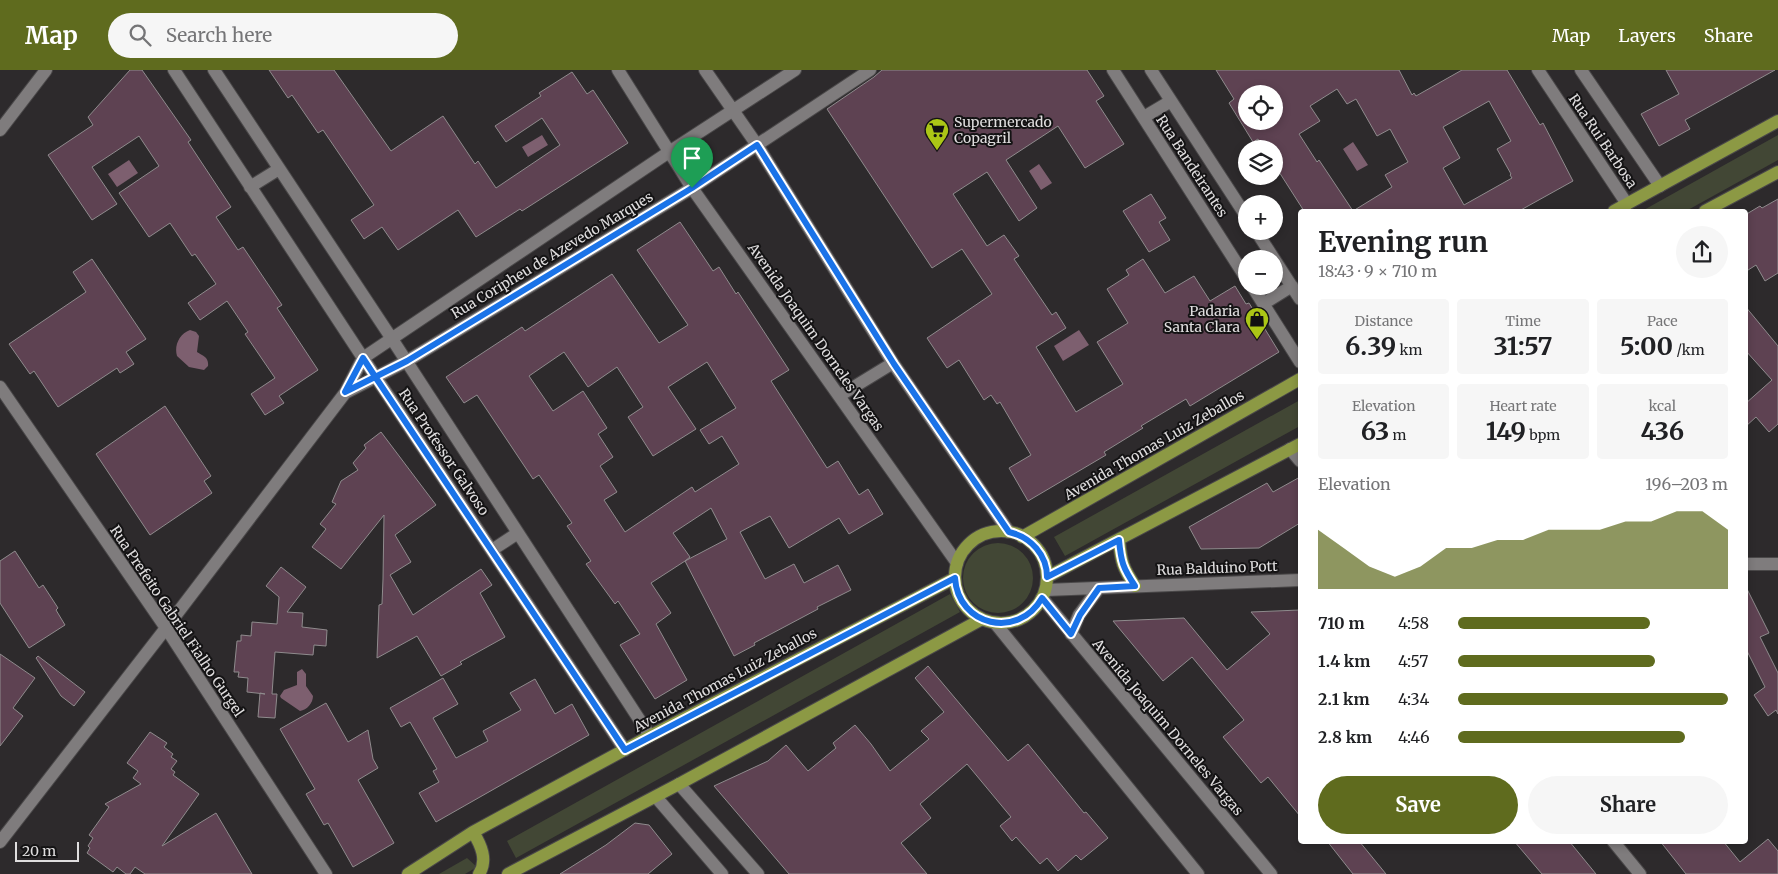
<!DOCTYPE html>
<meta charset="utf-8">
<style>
body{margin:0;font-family:Merriweather,serif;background:#f6f6f6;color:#202124;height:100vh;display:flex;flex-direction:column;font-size:19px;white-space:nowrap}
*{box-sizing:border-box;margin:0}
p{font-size:16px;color:#757577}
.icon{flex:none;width:28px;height:28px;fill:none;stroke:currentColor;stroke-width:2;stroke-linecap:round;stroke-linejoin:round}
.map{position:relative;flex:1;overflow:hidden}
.details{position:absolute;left:1298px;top:139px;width:450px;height:635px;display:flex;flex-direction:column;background:#fff;border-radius:5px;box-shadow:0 2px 8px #0003}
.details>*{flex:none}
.tools{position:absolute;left:1238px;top:15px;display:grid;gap:10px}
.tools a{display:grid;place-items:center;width:45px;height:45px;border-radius:50%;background:#fff;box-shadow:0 2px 8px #0003;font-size:25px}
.scale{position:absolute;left:15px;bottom:12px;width:64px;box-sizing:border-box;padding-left:5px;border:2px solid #e0dedf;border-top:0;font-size:14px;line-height:18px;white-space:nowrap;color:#e0dedf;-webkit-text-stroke:4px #141314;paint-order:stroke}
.pin{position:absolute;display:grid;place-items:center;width:42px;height:42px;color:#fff;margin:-51px -21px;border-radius:50% 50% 50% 0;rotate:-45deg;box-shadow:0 0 5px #0007}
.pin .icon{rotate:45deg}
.round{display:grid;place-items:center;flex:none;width:52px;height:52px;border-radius:26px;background:#f6f6f6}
.summary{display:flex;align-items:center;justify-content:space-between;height:85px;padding:0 20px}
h1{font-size:28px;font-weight:700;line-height:38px}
.figures{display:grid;grid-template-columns:repeat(3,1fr);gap:8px;height:85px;padding:5px 20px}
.figures div{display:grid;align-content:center;border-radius:5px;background:#f6f6f6;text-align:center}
.figures b{font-size:25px;font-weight:700}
.figures small{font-size:14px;font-weight:400}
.figures p{font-size:14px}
.chart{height:140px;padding:10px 20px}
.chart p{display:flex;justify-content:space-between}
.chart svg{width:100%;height:90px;margin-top:5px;fill:#5f6b1e;opacity:.7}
.primary-button{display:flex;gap:10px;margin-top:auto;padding:10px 20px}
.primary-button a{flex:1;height:58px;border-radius:30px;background:#5f6b1e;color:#fff;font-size:20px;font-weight:700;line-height:58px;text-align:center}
.primary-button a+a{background:#f6f6f6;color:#202124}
ul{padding:0 20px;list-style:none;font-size:16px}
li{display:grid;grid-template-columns:80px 60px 1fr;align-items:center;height:38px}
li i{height:12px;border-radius:6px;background:#5f6b1e}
header{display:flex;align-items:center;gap:30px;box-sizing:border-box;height:70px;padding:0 25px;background:#5f6b1e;color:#fff}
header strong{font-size:24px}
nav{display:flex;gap:28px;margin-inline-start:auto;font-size:18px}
.search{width:350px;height:45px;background:#f6f6f6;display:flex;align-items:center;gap:12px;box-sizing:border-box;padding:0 18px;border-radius:28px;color:#757577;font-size:19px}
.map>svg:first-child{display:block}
</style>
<header>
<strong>Map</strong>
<div class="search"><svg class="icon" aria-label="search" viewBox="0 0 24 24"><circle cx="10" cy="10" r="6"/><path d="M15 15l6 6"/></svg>Search here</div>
<nav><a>Map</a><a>Layers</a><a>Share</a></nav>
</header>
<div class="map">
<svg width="1778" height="804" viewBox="0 0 1778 804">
<rect width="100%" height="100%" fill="#2d2a2c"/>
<path fill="#424735" d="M1778,65v25l-92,51h-44z
M1300,330v26l-235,130 -11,-19z
M963 508a35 35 0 1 1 70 0a35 35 0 1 1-70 0Z
M950,524l10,18 -444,246 -9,-17z
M467,788l10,9 -12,7h-26z"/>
<path fill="#7d5f6f" d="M542,65l6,10 -20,12 -6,-10z
M1353,72l15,23 -11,6 -14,-22z
M129,90l9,13 -21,14 -9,-13z
M1039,94l13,19 -11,7 -12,-19z
M190,260l6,2 3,4 -2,16c6,4 12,5 11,14l-4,4 -15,-3 -12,-11c-3,-10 2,-22 13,-26z
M1079,260l10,15 -26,16 -9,-15z
M302,599l4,5v12l7,10c0,7 -6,14 -13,15l-19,-13 -1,-2 4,-6 13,-5v-13z"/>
<path fill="#5e4252" stroke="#8f8b8d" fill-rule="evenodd" d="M130,0h12l49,70 -3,2 43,65 -15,10 22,33 5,-3 39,58 -5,3 41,62 -39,26 5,7 -19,12 -14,-21 24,-16 -30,-44 3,-2 -21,-31 -27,19 -12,-17 28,-19 -21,-30 -3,2 -22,-33 -21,14 -30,-44 40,-27 -20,-30 -47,31 25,37 -25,16 -44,-65 45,-30 -5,-8z
M269,0h65l57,81 52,-35 32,48 3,-3 18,27 64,-43 -18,-27 -36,24 -11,-16 46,-30 -2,-3 33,-21 15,22 6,-4 35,53 -106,68 -2,-2 -44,28 -18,-27 -60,40 -16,-23 -18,12 -13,-19 23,-15 -51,-75 -5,3 -26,-38 -4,3z
M882,0h205l17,26 -8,5 28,43 -39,24 -27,-42 -52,34 31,48 -18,13 -32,-49 -34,22 34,52 17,-11 15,21 -5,3 38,56 4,-3 10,16 -30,19 40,65 47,-28 -26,-42 31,-19 -21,-34 22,-14 -3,-5 17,-11 22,34 29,-17 16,25 25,-15 11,18 3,-1 30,49 -89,54 -4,-7 -45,27 2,2 -39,24 2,3 -78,46 -19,-33 22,-13 -31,-53 -3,2 -6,-9 -7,5 -25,-40 -12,8 -20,-30 65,-44 -30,-45 -30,19 -105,-159 47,-32z
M1216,0h183l13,25 2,-2 2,3 46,-26h45l33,55 3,-2 30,58 -54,30h-215l-30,-47v-15h-10l-6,-10 -5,3 -24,-39 5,-4zM1337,19l10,15 9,-5 21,37 13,-7 18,33 -23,13 7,12 -39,24 -34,-51 -2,2 -18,-28 21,-13 -10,-15zM1246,24h28v27h-28zM1489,31l22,40 -14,8 14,25 -1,1 2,3 -48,27 -21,-37 17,-10 -17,-31z
M1666,0h109l-90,50 5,9 -31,17 -18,-32 38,-20z
M1151,124l15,24 -7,4 11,18 -21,12 -26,-41z
M1778,129v74l-13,8 -9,-16 -11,7v-57l15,-9 2,2z
M680,152l33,49 6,-4 17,27 2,-2 51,78 -18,11 56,87 11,-7 21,34 9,-6 15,25 -34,20 -10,-16 -50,30 -19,-32 -30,16 25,47 29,-15 10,19 34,-18 13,25 -34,17 1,2 -64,34 1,2 -21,11 -49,-95 -34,22 20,30 -15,11 31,56 -32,19 -35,-54 20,-11 -22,-33 -3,3 -29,-40 5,-3 -24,-35 5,-3 -33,-48 -6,4 -56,-84 -13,8 -18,-26 76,-50 3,4 87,-57 47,69 29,-18 -51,-75zM564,282l24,35 29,-20 26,40 -15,10 25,39 43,-27 -28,-42 39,-25 29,46 -36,22 9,14 13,-8 17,28 -44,28 -3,-5 -67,45 -21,-32 13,-8 -17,-26 13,-9 -15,-23 9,-6 -24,-37 -30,20 -24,-35zM711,438l16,31 -42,22 5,-4 -17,-24z
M92,189l54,80 -20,13 8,12 -14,9 -3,-5 -59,39 -24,-36 -4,3 -21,-30 77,-52 -13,-20z
M1745,236l33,40v78l-9,8 -13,-15 -11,10v-23l27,-24 -27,-30z
M165,336l46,70 -7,5 8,12 -62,42 -54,-81z
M381,362l55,73 -41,30 16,27 -21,13 23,40 68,-46 11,16 -12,8 25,44 -45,25 2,2 -21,12 -24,-40 -40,22 2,-53 3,-1 1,-25 1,-64 -43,54 -29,-22 14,-18 -6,-5 16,-20 -4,-2 9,-21 17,-11 -5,-7 13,-15 -2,-3z
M1300,407v46l-41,25 -58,1 -12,-22 78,-44 6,9z
M15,481l24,37 4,-3 15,23 -2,2 9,15 -36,23 -29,-45v-42z
M281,497l25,20 -19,25 16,1 -1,14 25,3 -1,16 -12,-1 -1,10 -38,-3 -3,42h5l-2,24 -17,-1 2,-24 5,1 -18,-2 1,-14 -10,-1 1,-5h-5l3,-31h4v-6l10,1 1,-14 25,2 2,-27 -13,-11z
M1745,515l24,48 -9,4 18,36v41l-2,-4 -8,6 -14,-21 11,-8 -20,-40z
M1300,540v206l-32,-39 -7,6 -38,-46 21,-17 -52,-63 -29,24 -50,-60 71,-3 43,52 43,-36 -19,-22z
M0,584l35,24 -22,30 10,8 -23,30z
M38,586l47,36 -11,14 -13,-10 -25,-38z
M928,596l80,95 20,-17 56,69 2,-1 22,26 -27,22 -5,-5 -18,16 -11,-13 -7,6 -24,-27 -4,4 -12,-15 11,-9 -44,-53 -47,40 11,14 -30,25 26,31h-138l-75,-88 54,-25 18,-16 22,26 28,-23 -3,-5 22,-18 16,19 19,27 39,-32 -8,-8 23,-19 -29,-34z
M443,608l15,26 -25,14 23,40 32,-17 -5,-10 38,-21 -11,-17 25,-14 20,35 17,-10 17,31 -153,87 -17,-29 20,-11 -6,-11 4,-2 -27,-47 -9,5 -11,-19z
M326,633l22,39 20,-12 5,29 5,9 -20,12 36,63 -41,24 -25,-44 -4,2 -18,-31 9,-5 -35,-60z
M150,662l17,11 -3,4 9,7 -2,3 6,4 -6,8 4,3 -2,3 26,19 -37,52 54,-33 36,61h-107l-10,-7 -5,7h-4l-9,-7 -4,5 -26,-19 3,-5 -2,-2 5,-8 -4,-3 20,-28 -4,-3 36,-20 -8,-6 5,-7 -11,-8z
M635,753l14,2 23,29 -24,20h-88l46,-29z
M1768,769l10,12v23h-92l-26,-33h63l17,21z
M1327,771h32l27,33h-33z
M1514,771h55l27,33h-54z"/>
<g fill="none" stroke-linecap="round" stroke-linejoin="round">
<g stroke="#4a4849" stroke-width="14">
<path id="minor" d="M174,0l189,288 262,392
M214,0l178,269 258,397
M618,0l74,118 265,375
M705,0l52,75 136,218 116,169
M1113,0l133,208
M1151,0l95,146
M1538,0l89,134
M1581,0l79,116
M1144,47l27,-16
M0,60l46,-60
M250,117l29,-18
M1256,161l44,68
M1252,216l48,76
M1263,234l29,-18
M0,317l166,241 160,246
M345,323l62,-32 285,-173 178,-118
M839,326l54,-33
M1290,379l10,12
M492,480l26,-17
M1745,494h33
M1046,520l254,-10
M1042,528l229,276
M995,553l203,251
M1071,564l8,-19 20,-27
M679,714l79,90
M656,727l66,77
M1613,771l27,33
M0,772l166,-214 179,-235 18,-35 306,-206 126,-82"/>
</g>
<g stroke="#4a4849" stroke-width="14">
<path id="major" d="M1614,141l164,-90
M1705,141l73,-39
M955 507a46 46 0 1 1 92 0a46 46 0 1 1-92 0Z
M1022,467l278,-158
M1119,470c2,22 4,28 16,46
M1047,507l253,-133
M473,762c8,13 15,28 6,42
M408,804l65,-42 177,-96 305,-158
M508,804l171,-90 303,-165"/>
</g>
<use href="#minor" stroke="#7f7c7d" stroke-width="12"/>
<use href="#major" stroke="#8c9944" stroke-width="12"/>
</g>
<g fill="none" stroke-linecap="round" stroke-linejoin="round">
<g stroke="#fff" stroke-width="10">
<path id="route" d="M692,118l-285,173 -62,31 18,-34 13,20 249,372 330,-172c3,48 63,62 87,20l29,36 9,-19 19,-27 36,-2c-12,-18 -14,-24 -16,-46l-72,37c0,-22 -16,-40 -38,-45l-115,-168 -137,-219 -65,43"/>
</g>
<use href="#route" stroke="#1a73e8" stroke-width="6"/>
</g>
<defs>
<g id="supermarket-pin" transform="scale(1.25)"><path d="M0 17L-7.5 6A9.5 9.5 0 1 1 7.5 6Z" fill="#abc616" stroke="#141314"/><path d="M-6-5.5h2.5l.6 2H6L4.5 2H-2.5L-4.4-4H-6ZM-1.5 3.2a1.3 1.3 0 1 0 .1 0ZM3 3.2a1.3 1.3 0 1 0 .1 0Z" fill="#111"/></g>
<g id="shop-pin" transform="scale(1.25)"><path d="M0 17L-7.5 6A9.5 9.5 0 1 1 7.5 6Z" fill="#abc616" stroke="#141314"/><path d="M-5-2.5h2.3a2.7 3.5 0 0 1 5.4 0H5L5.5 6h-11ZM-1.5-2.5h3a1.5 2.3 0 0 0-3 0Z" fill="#111"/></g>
</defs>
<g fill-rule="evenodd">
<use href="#supermarket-pin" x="937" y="60"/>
<use href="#shop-pin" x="1257" y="249"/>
</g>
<g text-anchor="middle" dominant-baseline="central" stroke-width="4" stroke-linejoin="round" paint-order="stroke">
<g font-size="14" fill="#e0dedf" stroke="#141314" text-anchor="start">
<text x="954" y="52">Supermercado<tspan x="954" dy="16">Copagril</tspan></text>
<text x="1240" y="241" text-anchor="end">Padaria<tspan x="1240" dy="16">Santa Clara</tspan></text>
</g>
<g font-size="14" fill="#e0dedf" stroke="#141314">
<text transform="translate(1603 71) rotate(56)">Rua Rui Barbosa</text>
<text transform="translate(1192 96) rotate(57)">Rua Bandeirantes</text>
<text transform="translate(552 185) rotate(-31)">Rua Coripheu de Azevedo Marques</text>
<text transform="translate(816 267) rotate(55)">Avenida Joaquim Dorneles Vargas</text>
<text transform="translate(1154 375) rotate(-30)">Avenida Thomas Luiz Zeballos</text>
<text transform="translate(444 382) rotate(56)">Rua Professor Galvoso</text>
<text transform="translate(1217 498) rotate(-2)">Rua Balduino Pott</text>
<text transform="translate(177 551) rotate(56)">Rua Prefeito Gabriel Fialho Gurgel</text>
<text transform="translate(725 610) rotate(-28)">Avenida Thomas Luiz Zeballos</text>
<text transform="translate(1168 657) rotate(50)">Avenida Joaquim Dorneles Vargas</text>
</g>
</g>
</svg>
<div class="tools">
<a><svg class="icon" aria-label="locate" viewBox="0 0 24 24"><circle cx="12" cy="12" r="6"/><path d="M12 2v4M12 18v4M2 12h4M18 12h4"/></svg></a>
<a><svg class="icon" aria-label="layers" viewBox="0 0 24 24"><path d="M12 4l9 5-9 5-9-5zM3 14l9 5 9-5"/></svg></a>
<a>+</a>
<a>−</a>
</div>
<div class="scale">20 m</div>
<div class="pin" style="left:692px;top:118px;background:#1e9e55"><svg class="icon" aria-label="arrive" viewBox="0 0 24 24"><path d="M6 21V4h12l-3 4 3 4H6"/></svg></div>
<section class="details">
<div class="summary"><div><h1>Evening run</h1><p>18:43 · 9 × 710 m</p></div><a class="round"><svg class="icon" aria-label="share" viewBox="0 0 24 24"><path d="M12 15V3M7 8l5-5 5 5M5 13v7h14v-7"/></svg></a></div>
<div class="figures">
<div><p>Distance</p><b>6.39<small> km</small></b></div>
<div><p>Time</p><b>31:57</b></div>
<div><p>Pace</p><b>5:00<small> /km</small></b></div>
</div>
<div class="figures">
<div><p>Elevation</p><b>63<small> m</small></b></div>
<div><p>Heart rate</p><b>149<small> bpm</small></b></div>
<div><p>kcal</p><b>436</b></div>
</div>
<div class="chart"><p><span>Elevation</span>196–203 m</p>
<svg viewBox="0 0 160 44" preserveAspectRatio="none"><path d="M0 44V15L10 24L20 33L30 38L40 33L50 24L60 24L70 20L80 20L90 15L100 15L110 15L120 11L130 11L140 6L150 6L160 15V44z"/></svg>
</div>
<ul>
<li><b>710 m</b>4:58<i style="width:71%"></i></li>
<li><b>1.4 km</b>4:57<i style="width:73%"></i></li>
<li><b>2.1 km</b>4:34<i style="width:100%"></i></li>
<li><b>2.8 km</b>4:46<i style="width:84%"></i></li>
</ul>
<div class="primary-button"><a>Save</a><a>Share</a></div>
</section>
</div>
